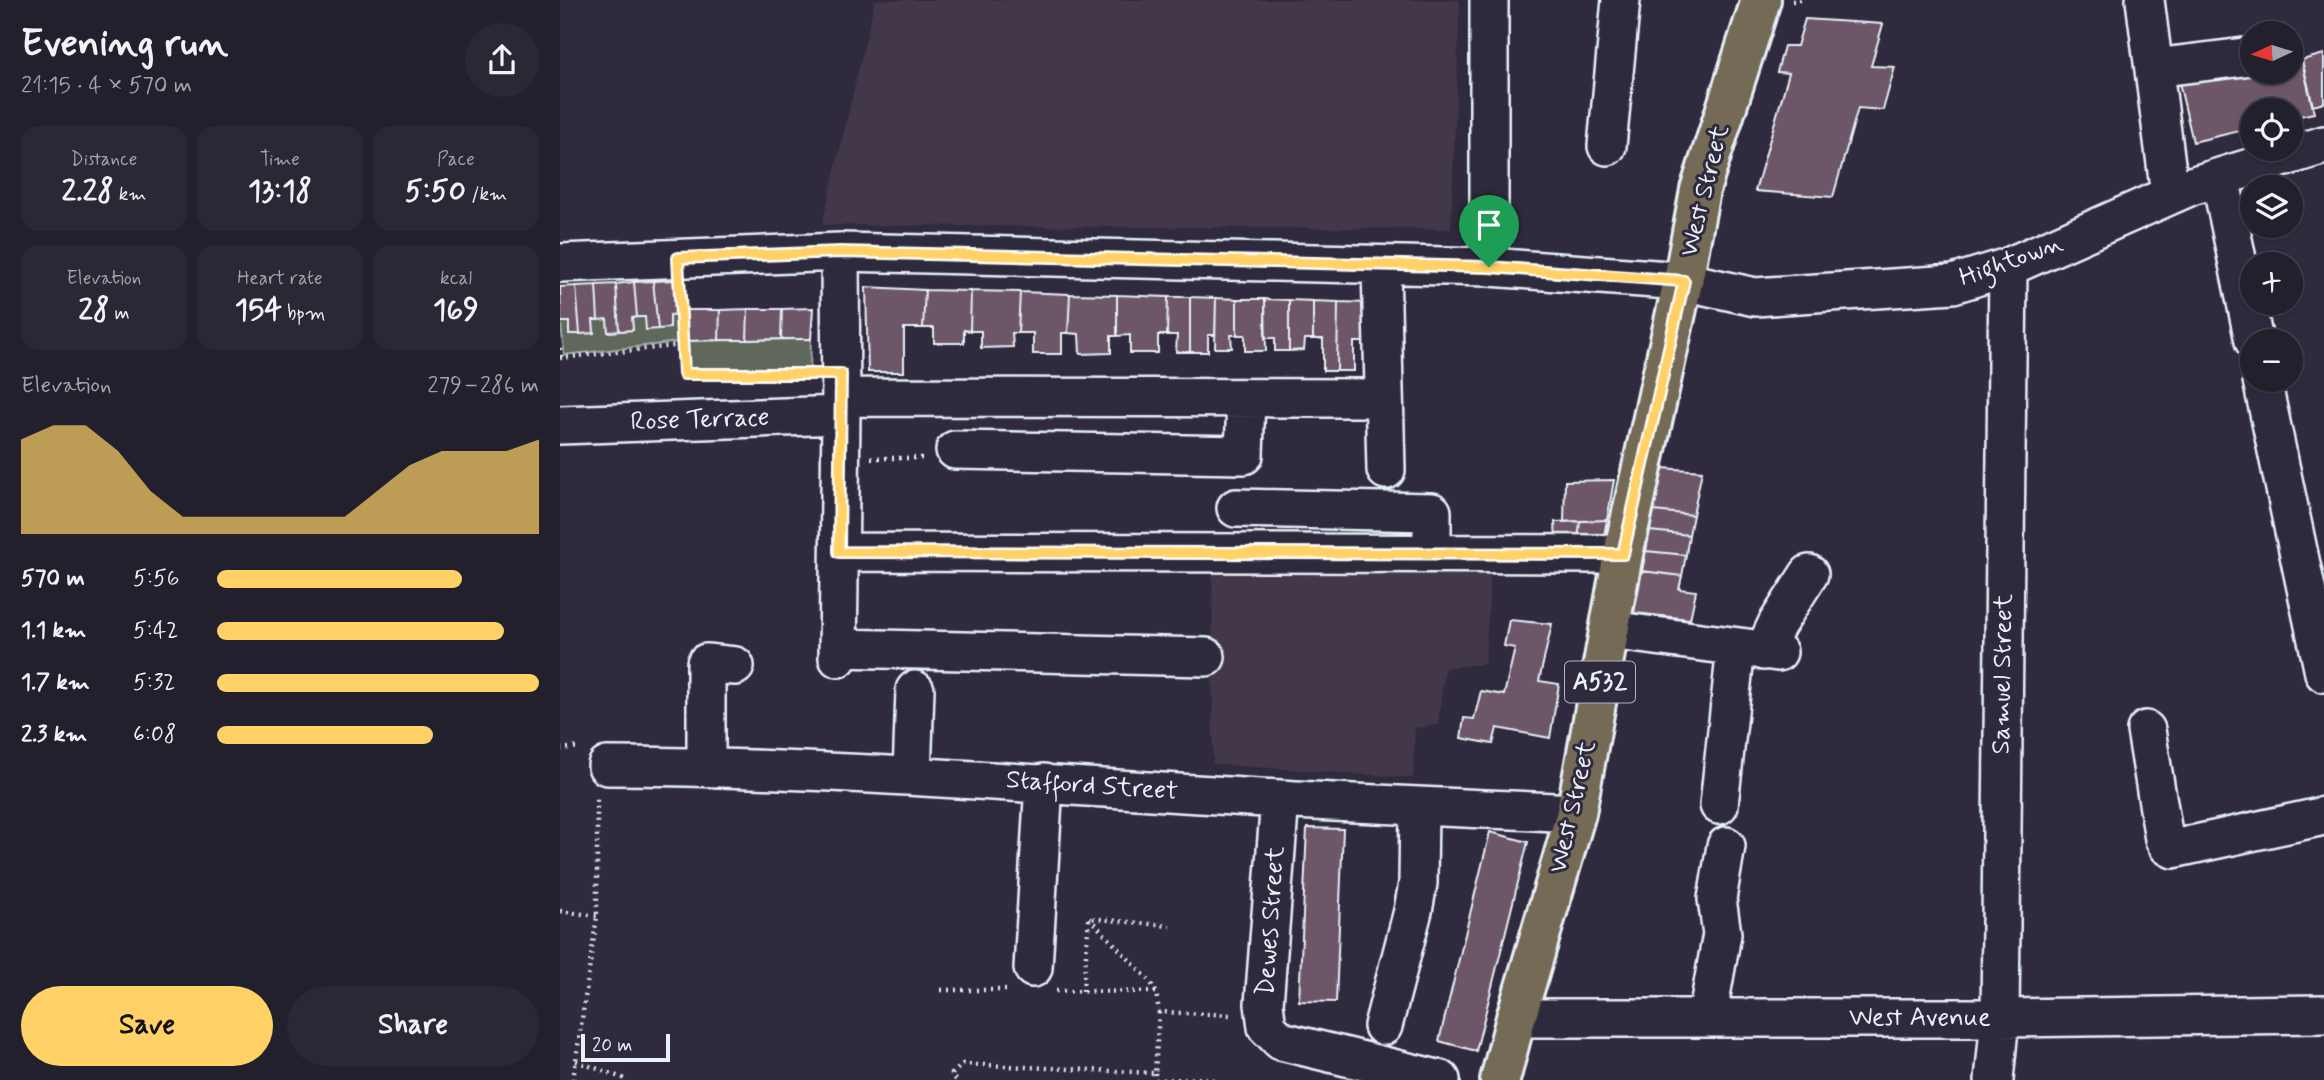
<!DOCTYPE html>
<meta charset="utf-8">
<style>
body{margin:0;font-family:Mynerve,sans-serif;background:#2b2836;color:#f1f3f6;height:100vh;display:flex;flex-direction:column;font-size:26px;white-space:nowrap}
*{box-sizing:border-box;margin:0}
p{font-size:23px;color:#a3a3aa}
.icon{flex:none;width:38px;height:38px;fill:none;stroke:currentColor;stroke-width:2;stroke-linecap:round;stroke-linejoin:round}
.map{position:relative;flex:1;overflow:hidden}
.side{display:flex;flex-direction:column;background:#23202e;width:560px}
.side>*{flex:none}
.needle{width:46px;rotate:266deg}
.tools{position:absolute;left:1680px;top:21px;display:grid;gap:14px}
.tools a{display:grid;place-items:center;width:63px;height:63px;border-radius:50%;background:#23202e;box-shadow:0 2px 5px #0004,0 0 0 2px #403e4a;font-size:35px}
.scale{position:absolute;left:21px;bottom:18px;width:89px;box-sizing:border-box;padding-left:7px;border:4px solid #e8f1f8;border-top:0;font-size:19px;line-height:24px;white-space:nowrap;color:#e8f1f8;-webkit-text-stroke:5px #2f2a3d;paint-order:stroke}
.pin{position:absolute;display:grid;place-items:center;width:60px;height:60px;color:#fff;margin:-72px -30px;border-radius:50% 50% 50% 0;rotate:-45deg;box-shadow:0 0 7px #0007}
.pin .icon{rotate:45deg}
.round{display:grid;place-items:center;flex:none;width:74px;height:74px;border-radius:37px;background:#2b2836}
.head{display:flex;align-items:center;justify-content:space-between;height:119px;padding:0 21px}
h1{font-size:38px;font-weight:700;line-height:52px}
.metrics{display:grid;grid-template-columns:repeat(3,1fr);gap:10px;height:119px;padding:7px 21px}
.metrics div{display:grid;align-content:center;border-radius:18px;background:#2b2836;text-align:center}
.metrics b{font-size:30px;font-weight:700}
.metrics small{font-size:19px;font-weight:400}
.metrics p{font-size:19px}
.chart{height:196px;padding:14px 21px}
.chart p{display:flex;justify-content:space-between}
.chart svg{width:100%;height:126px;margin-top:7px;fill:#ffd166;opacity:.7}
.primary-button{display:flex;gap:14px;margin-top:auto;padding:14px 21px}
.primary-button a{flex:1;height:80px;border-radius:42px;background:#ffd166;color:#111;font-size:28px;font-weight:700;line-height:80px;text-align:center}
.primary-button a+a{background:#2b2836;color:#f1f3f6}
ul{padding:0 21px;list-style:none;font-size:23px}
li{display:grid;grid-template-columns:112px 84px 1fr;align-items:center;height:52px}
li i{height:18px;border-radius:9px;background:#ffd166}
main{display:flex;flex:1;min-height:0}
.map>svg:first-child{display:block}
</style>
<main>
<section class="side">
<div class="head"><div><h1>Evening run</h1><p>21:15 · 4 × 570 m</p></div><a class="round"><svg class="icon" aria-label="share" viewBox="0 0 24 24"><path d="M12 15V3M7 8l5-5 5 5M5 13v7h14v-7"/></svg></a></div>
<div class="metrics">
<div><p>Distance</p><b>2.28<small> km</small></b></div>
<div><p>Time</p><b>13:18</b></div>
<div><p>Pace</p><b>5:50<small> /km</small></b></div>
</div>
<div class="metrics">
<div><p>Elevation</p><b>28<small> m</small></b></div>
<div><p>Heart rate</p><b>154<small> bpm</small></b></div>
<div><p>kcal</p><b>169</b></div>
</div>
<div class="chart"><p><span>Elevation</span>279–286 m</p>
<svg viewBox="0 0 160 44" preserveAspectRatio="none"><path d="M0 44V11L10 6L20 6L30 15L40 29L50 38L60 38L70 38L80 38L90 38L100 38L110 29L120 20L130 15L140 15L150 15L160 11V44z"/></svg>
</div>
<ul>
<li><b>570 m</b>5:56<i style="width:76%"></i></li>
<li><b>1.1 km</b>5:42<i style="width:89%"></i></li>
<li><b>1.7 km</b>5:32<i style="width:100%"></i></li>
<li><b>2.3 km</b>6:08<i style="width:67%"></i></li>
</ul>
<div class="primary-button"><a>Save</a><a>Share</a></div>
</section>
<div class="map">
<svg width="1764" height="1080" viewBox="0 0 1764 1080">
<rect width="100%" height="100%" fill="#2f2a3d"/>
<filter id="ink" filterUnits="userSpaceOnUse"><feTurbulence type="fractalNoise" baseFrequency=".0143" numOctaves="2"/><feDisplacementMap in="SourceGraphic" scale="14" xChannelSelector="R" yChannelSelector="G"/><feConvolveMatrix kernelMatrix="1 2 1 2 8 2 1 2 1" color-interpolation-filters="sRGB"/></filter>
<g filter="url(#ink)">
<path fill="#42374a" d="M315,0h585l-9,229 -629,-4z
M652,565l279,4 -6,95 -40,4 -7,57 -23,3 -2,50 -200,-14z"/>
<path fill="#5f675a" stroke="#a4aca9" stroke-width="2" d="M117,314l2,28 -115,13 -3,-33h8l1,12 24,-1 -1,-13 14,-1 1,13 25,-2 -1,-12z
M251,339l-1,31 -125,2v-31z"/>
<path fill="#6d5668" stroke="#e8f1f8" stroke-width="2" d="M1245,19l78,5 -12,42 24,1 -12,43 -25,-2 -25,89 -78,-6 34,-118 -12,-1 7,-26h13z
M1739,49l15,64 -23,5v-8h-39v18l-59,14 -15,-64 74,-6h39v-21z
M1764,54v49l-11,3 -11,-46z
M116,280l1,34 -7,1v13l-12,1 -5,-48z
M93,281l5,48 -12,1 -1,-13h-8l-3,-35z
M74,282l3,35 -5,1 1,12 -14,1 -3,-47z
M56,284l3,47 -11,1 -1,-13 -9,1 -2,-35z
M36,285l2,35h-5l1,13 -14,1 -4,-48z
M16,286l4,48h-11v-12h-8l-1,-35z
M306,287l59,3 -2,38h-19v44h-36z
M365,290l46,1 -1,40 -6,-1v13h-30v-15h-11z
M411,291l49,1 -2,41h-6l1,14 -32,1v-17h-11z
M460,292l50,2 -2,39h-6v21h-29v-21h-15z
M510,294l47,1v41h-6v17l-31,1 -1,-20 -11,-1z
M557,295l51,2 -1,38h-9v18h-28v-18l-13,1z
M608,297h22v55h-14l1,-17h-10z
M630,297l26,1 -1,37h-7v17h-18z
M656,298l21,1v36h-6l1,13h-17z
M677,299h28l1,52h-21v-16h-8z
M705,299l24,1v51h-14v-13h-10z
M729,300l24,1v38h-8l-1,11 -15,1z
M753,301l25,1 -1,69h-14v-32h-10z
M778,302l33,1 -1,39h-16v29h-17z
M253,308l-2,31h-30l1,-30z
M188,309l-1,31h-28l1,-30z
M188,309h34l-1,30 -34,1z
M125,310h35l-1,30 -34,1z
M1102,468l40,3 -9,44 -39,-4z
M1054,480l-7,40 -43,2 1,-41z
M1094,511l39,4 -4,20 -39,-4z
M1047,520l-4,21h-25l2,-20z
M1020,521l-2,20 -22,1 -1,-20z
M1090,531l39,4 -3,20 -40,-4z
M1086,551l40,4 -4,21 -40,-5z
M1082,571l40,5 -3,13 17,2 -6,28 -56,-6z
M949,620l43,4 -13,57 20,3 -9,54 -53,-10 -4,16 -32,-6 3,-20 10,1 7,-28 23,4 11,-47 -11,-2z
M747,828l36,1 -7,173 -37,-1z
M930,832l38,10 -52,209 -37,-10z"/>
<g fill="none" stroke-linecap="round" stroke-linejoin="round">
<g stroke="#e8f1f8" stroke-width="42">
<path id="minor" d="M1585,0l25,195
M1594,68l90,-11
M1047,146l14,-146
M1660,177l34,164
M0,263l280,-11 649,15 194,14 72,16 198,-13 55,-17 183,-81 133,-41
M821,265l5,205
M929,267v-267
M1702,380l62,293
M281,397l542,1
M0,425l281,-10
M395,450l289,5 2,-57
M676,508l196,4v41
M280,552l783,2
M1049,630l169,22
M278,648l368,9
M1204,651l13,-27 32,-50
M278,658l3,-243 -1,-163
M1586,730l18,109 4,7 5,3 151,-33
M47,766c225,1 448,20 673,33 98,6 197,9 296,14
M146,766v-103l29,3
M352,775l3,-85
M720,799l-16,205 3,23 14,14 160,39
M1159,805l17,-158
M473,968l11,-185
M956,1018h484l324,-4
M1147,1018l15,-84 -5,-35 9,-53
M823,1026l30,-115 5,-28 1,-77
M1434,1080l6,-62 8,-751"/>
</g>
<g stroke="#e8f1f8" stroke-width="44">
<path id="major" d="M940,1080l16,-62 60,-205 47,-259 60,-273 17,-91 61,-190"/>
</g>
<path stroke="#e8f1f8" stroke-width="4.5" stroke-dasharray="2 5" stroke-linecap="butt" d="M1232,1l12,-1
M120,291l4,83h125
M0,348l1,10
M0,358l123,-13
M311,458h54
M0,749l20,-2
M0,911l37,5
M529,918l61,63 6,11
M381,990h68
M496,991l100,1 3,20 73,3
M523,991l6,-73 81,8
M16,1061l52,19
M595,1073l1,7 53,-2 5,2
M13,1080l24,-164v-121
M396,1080l-4,-6 11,-10 192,9 4,-61"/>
<use href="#minor" stroke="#2f2a3d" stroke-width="37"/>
<use href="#major" stroke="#746b55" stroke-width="38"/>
</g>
</g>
<g fill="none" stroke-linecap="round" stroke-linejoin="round" filter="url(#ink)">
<g stroke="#fff" stroke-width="14">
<path id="route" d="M280,252l649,15 195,14 -61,273 -784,-2 2,-178h-157l-6,-116z"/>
</g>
<use href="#route" stroke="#ffd166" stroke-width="9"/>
</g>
<g text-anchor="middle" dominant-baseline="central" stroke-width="6" stroke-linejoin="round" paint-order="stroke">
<rect fill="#2f2a3d" stroke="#b0b5c0" stroke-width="2" x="1005" y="661.5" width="70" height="41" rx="5"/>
<g font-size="24" font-weight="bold" fill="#e8f1f8">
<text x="1040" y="682">A532</text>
</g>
<g font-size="26" fill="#e8f1f8" stroke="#2f2a3d">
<text transform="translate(1145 191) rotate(-76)">West Street</text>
<text transform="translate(1451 261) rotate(-20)">Hightown</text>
<text transform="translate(140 420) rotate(-2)">Rose Terrace</text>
<text transform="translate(1443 674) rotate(-89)">Samuel Street</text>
<text transform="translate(532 786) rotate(4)">Stafford Street</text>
<text transform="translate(1013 807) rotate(-77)">West Street</text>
<text transform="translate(711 921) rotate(-86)">Dewes Street</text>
<text x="1360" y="1018">West Avenue</text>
</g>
</g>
</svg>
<div class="tools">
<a><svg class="needle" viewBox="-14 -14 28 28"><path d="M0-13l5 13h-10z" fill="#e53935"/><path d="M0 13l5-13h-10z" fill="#a3a3aa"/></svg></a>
<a><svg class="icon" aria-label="locate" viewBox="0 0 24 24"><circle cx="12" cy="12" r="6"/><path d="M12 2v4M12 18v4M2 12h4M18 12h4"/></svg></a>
<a><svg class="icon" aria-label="layers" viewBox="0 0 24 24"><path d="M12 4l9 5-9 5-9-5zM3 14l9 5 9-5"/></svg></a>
<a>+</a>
<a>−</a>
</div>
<div class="scale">20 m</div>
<div class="pin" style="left:929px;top:267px;background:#1e9e55"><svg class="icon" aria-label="arrive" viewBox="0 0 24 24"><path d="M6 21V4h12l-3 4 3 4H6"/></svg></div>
</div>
</main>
